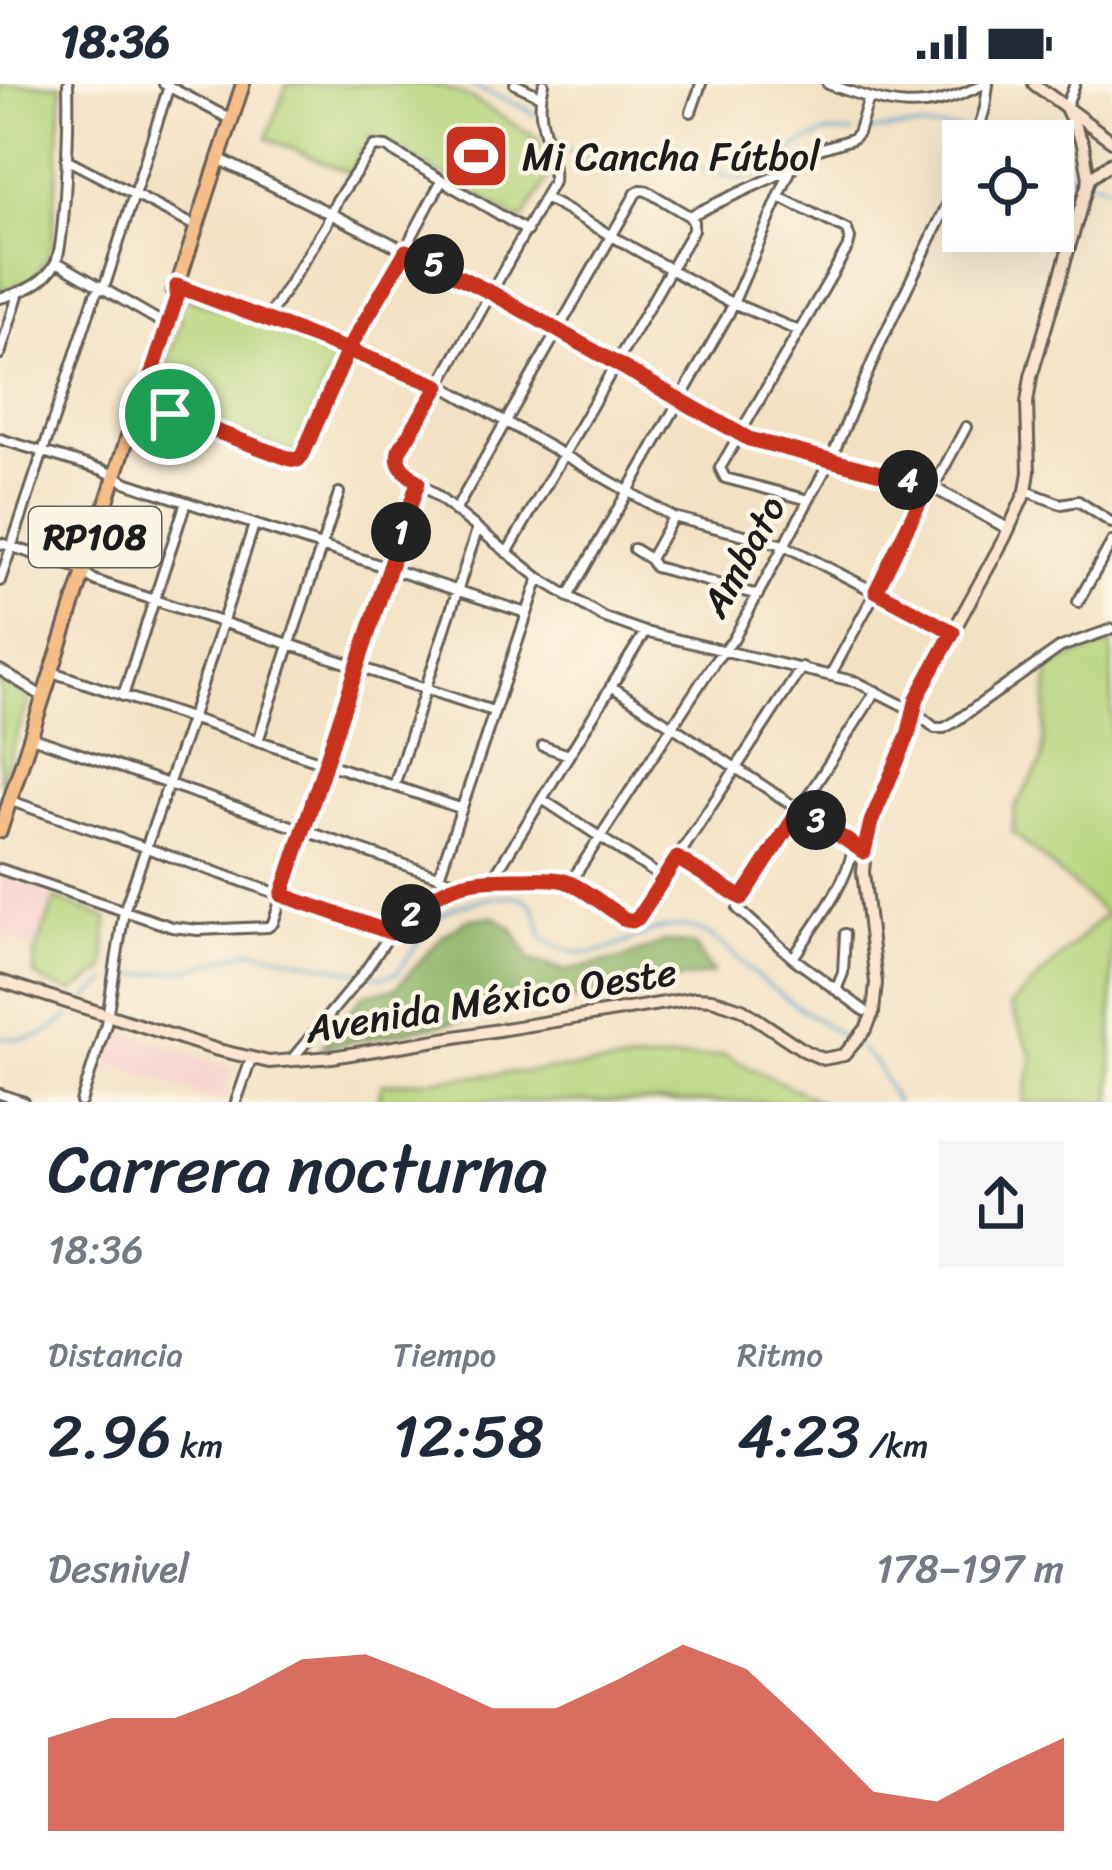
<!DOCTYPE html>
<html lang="es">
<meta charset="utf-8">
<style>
body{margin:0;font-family:Sriracha,sans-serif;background:#f6f6f7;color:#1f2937;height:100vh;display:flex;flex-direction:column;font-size:45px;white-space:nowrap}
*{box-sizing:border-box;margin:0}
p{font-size:39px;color:#747a83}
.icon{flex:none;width:66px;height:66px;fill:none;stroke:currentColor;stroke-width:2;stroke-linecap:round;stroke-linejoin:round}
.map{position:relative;height:1018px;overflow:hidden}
.side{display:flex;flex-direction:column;background:#fff;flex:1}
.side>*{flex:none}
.tools{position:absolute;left:942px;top:36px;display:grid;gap:24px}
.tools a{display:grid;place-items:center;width:132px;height:132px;border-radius:0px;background:#fff;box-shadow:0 12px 48px #0002;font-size:60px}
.pin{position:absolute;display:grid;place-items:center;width:102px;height:102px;color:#fff;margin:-51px;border:6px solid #fff;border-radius:50%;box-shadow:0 3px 12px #0007}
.km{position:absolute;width:60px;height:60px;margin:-30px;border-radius:50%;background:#222;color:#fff;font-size:33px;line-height:60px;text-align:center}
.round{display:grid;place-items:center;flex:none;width:126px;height:126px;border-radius:0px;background:#f6f6f7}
.headline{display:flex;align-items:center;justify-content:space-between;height:204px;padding:0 48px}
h1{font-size:66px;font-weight:600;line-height:90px}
.metrics{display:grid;grid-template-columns:repeat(3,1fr);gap:18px;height:204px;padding:12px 48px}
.metrics div{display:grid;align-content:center}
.metrics b{font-size:60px;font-weight:600}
.metrics small{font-size:33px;font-weight:400}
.metrics p{font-size:33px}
.chart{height:336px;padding:24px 48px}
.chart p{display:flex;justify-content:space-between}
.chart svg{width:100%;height:216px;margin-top:12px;fill:#c8321e;opacity:.7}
.status{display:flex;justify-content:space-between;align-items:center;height:84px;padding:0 60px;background:#fff;direction:ltr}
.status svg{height:33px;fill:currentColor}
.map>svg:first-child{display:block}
</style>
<div class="status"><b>18:36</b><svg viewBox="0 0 49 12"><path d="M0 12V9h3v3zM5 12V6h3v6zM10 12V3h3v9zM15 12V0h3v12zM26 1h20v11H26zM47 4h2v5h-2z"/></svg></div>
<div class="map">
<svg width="1112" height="1018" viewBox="0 0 1112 1018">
<rect width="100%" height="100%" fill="#fcf5e5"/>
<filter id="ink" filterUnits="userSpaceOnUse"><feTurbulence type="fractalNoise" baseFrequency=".00833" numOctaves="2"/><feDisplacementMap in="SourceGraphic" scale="24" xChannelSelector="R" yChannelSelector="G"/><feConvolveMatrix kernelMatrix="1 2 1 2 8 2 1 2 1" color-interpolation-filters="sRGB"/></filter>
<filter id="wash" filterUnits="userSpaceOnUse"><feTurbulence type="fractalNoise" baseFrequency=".004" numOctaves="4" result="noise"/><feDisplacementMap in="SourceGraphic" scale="48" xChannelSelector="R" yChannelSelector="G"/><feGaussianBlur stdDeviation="2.7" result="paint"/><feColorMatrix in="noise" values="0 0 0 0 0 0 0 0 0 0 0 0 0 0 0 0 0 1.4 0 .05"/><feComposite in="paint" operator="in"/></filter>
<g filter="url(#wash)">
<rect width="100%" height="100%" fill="#f3e1c3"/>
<path fill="#f7d0ce" d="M0,791l55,17 -21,56 -34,-12z
M116,944l116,40 -11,33 -116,-39z"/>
<path fill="#b5d47b" stroke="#68784c" stroke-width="3" d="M0,0h61l1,7 -10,159 -20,30 -32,12z
M287,0h147l35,13 69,42 10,39 -24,40 -4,2 -148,-85 -23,38 -82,-35z
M185,213l154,56 -43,101 -146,-54 4,-19 8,-2 20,-59 -5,-8z
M1112,560v458h-89l10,-44 -23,-52 95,-92 -92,-82 1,-23 28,-47 7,-97z
M0,595l20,12 9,9 -29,85z
M55,815l52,19 -2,52 -32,22 -23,-7 -16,-10 1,-20z
M724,971l97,47h-443l4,-18z"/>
<path fill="#90b66b" stroke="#566944" stroke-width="3" d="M493,832l20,13 17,31 36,11 59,-13 40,-16 29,3 19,28 -391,74 41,-52 33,-7 47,-52 23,-16z"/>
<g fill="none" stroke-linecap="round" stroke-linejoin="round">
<path stroke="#53a4ce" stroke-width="3" d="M468,0l61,26 6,5
M546,43l26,26 48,18 61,-9 56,16 20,-3 34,-26 35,-16h27
M863,48l35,-4 65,1 9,4
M1053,84l59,19
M118,894l73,-9 61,-19 131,27 14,-4c13,-17 25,-40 41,-55 13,-11 28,-14 44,-18 37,-9 57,-6 59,36 59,47 97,-19 150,-8 28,5 51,38 74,55 28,21 56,40 86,58
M87,914l22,-17
M0,953c29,5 47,0 68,-21
M858,963l18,16 20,39"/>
</g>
</g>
<g filter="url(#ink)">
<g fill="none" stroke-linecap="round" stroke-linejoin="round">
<g stroke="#676156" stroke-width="14">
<path id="minor" d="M164,0l68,36
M515,0l25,12
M544,0c-12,38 12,62 9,98l-114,204 -40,65 -2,9 3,6 139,112 64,39 42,15 212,50 57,29 21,17h9l9,-5 108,-76 51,-18
M828,0c66,23 91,32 156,0
M1066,23l9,-23
M691,28l10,-28
M975,57l10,-33 3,-24
M66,75l129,67
M545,114l176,100 78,33
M781,114l66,32 3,9 -2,8 -128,221 5,10 84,22
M689,132l102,-47
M57,178l111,64
M178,203l270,102 225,128 111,28 169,87
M0,214c21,-5 44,-14 55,-34 11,-18 14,-152 13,-180
M267,235l59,-94 11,-25 37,-54 12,1 141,84
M0,270l18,-59
M141,319l149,56h8l5,-5 45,-104 55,-89 8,-23 31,-58
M0,355l103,31 25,13 398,130
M1026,407l35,13 17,-3 34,22
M455,427l181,-318 5,-3 6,1 42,25 4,6v8l-186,323
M0,459l75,24 21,14 397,130
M634,465l16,10 5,8 103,28
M650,475l23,-42
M0,497l95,-286 11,-13 63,-196
M568,513l161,-284 62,-144 25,-19 36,-11 6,-6 11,-35
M1078,518l34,-60
M0,586l42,26
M52,588l408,136
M831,590l45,-83 48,-98 14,-14 28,-52
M611,602l253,166
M123,612l63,-194
M31,653l424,145
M258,657l81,-248
M543,662l26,9
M394,702l83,-256
M542,715l122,80
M11,717l380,132
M677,774l65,40
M0,785l172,58 26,3 70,-3 5,-4 145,-442
M439,792l100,-298
M493,794l152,-246
M570,799l145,-222 18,-21 98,-181 50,-117 82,-170
M742,814l134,-207
M742,814l-4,11 55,49 72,53
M793,874c23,-35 53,-71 61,-113
M836,906l7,-17 2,-39
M292,975l71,-85 28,-41 29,-28 21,-14 17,-8 35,-5 69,2 62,39 8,2 6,-3 164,-251
M0,1010l24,8
M81,1018l25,-78 18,-113 67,-192 63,-194
M236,1018l15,-43"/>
</g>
<g stroke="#676156" stroke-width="15">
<path id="tertiary" d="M219,75l273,134 257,145 181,48 79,43"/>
</g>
<g stroke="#676156" stroke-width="16">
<path id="secondary" d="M1034,0l78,57
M1089,95l23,-17
M0,897l218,69 51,12 63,-5 364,-59 16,1 30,10 63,42 18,8 21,-4 22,-26 7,-16 3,-30 -13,-111 3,-33 5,-17 37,-86 13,-46 84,-153 21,-46 3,-19 -2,-69 4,-26 58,-198 -6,-35 -17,-36"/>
</g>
<g stroke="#676156" stroke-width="18">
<path id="primary" d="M173,208l4,-5 66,-203
M0,747l139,-429 7,-10 31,-95v-10"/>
</g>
<use href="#minor" stroke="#fff" stroke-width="8"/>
<use href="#tertiary" stroke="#fff" stroke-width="9"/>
<use href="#secondary" stroke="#fbe5cf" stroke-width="10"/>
<use href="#primary" stroke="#f6be87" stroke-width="12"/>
</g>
</g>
<g fill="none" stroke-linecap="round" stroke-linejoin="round" filter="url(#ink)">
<g stroke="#fff" stroke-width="24">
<path id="route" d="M170,330l120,45 8,1 5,-6 45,-104 91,36 -40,65c-4,16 7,21 19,31l-136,413 110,38c48,-47 63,-55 131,-54 15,0 33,-2 47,4 19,9 37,24 54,36l8,2 6,-3 39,-60 65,40 58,-89 64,43 7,-30 37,-86 9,-38 36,-66 -77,-41 48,-98 6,-7 -181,-47 -257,-146 -86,-42 -58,99 -171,-64v11l-31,95 -7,10 31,12"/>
</g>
<use href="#route" stroke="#c8321e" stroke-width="15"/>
</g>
<defs>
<g id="stadium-square" transform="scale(3.45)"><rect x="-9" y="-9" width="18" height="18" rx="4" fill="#c8321e" stroke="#fcf5e5"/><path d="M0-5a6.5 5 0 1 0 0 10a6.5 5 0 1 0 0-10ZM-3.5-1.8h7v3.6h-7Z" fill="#fff"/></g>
</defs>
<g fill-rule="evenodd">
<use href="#stadium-square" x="476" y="72"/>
</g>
<g text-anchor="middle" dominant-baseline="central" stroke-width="9" stroke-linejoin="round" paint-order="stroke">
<rect fill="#fcf5e5" stroke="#5f5d58" stroke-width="3" x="29" y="423" width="132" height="60" rx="9"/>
<g font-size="36" font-weight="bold" fill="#1c1c1c">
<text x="95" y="453">RP108</text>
</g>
<g font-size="39" fill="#1c1c1c" stroke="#fcf5e5" text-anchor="start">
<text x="522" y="72">Mi Cancha Fútbol</text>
</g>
<g font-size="39" fill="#1c1c1c" stroke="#fcf5e5">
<text transform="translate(743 472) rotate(-61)">Ambato</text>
<text transform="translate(491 916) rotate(-9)">Avenida México Oeste</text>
</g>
</g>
</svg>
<div class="tools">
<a><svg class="icon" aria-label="locate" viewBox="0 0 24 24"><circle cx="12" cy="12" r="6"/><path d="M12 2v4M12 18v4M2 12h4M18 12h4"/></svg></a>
</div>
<div class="pin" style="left:170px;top:330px;background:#1e9e55"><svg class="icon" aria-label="arrive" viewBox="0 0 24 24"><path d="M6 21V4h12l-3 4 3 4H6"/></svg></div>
<b class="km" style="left:401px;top:448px">1</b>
<b class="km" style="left:411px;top:830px">2</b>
<b class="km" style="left:816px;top:736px">3</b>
<b class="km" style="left:908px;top:396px">4</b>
<b class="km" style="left:434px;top:180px">5</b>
</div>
<section class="side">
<div class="headline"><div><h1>Carrera nocturna</h1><p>18:36</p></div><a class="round"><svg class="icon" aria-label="share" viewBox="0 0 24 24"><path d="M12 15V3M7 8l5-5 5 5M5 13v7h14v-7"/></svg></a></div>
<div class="metrics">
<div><p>Distancia</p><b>2.96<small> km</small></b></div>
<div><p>Tiempo</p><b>12:58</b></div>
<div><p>Ritmo</p><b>4:23<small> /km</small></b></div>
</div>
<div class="chart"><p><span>Desnivel</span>178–197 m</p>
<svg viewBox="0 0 160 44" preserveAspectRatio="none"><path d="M0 44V25L10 21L20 21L30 16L40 9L50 8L60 13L70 19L80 19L90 13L100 6L110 11L120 23L130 36L140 38L150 31L160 25V44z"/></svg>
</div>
</section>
